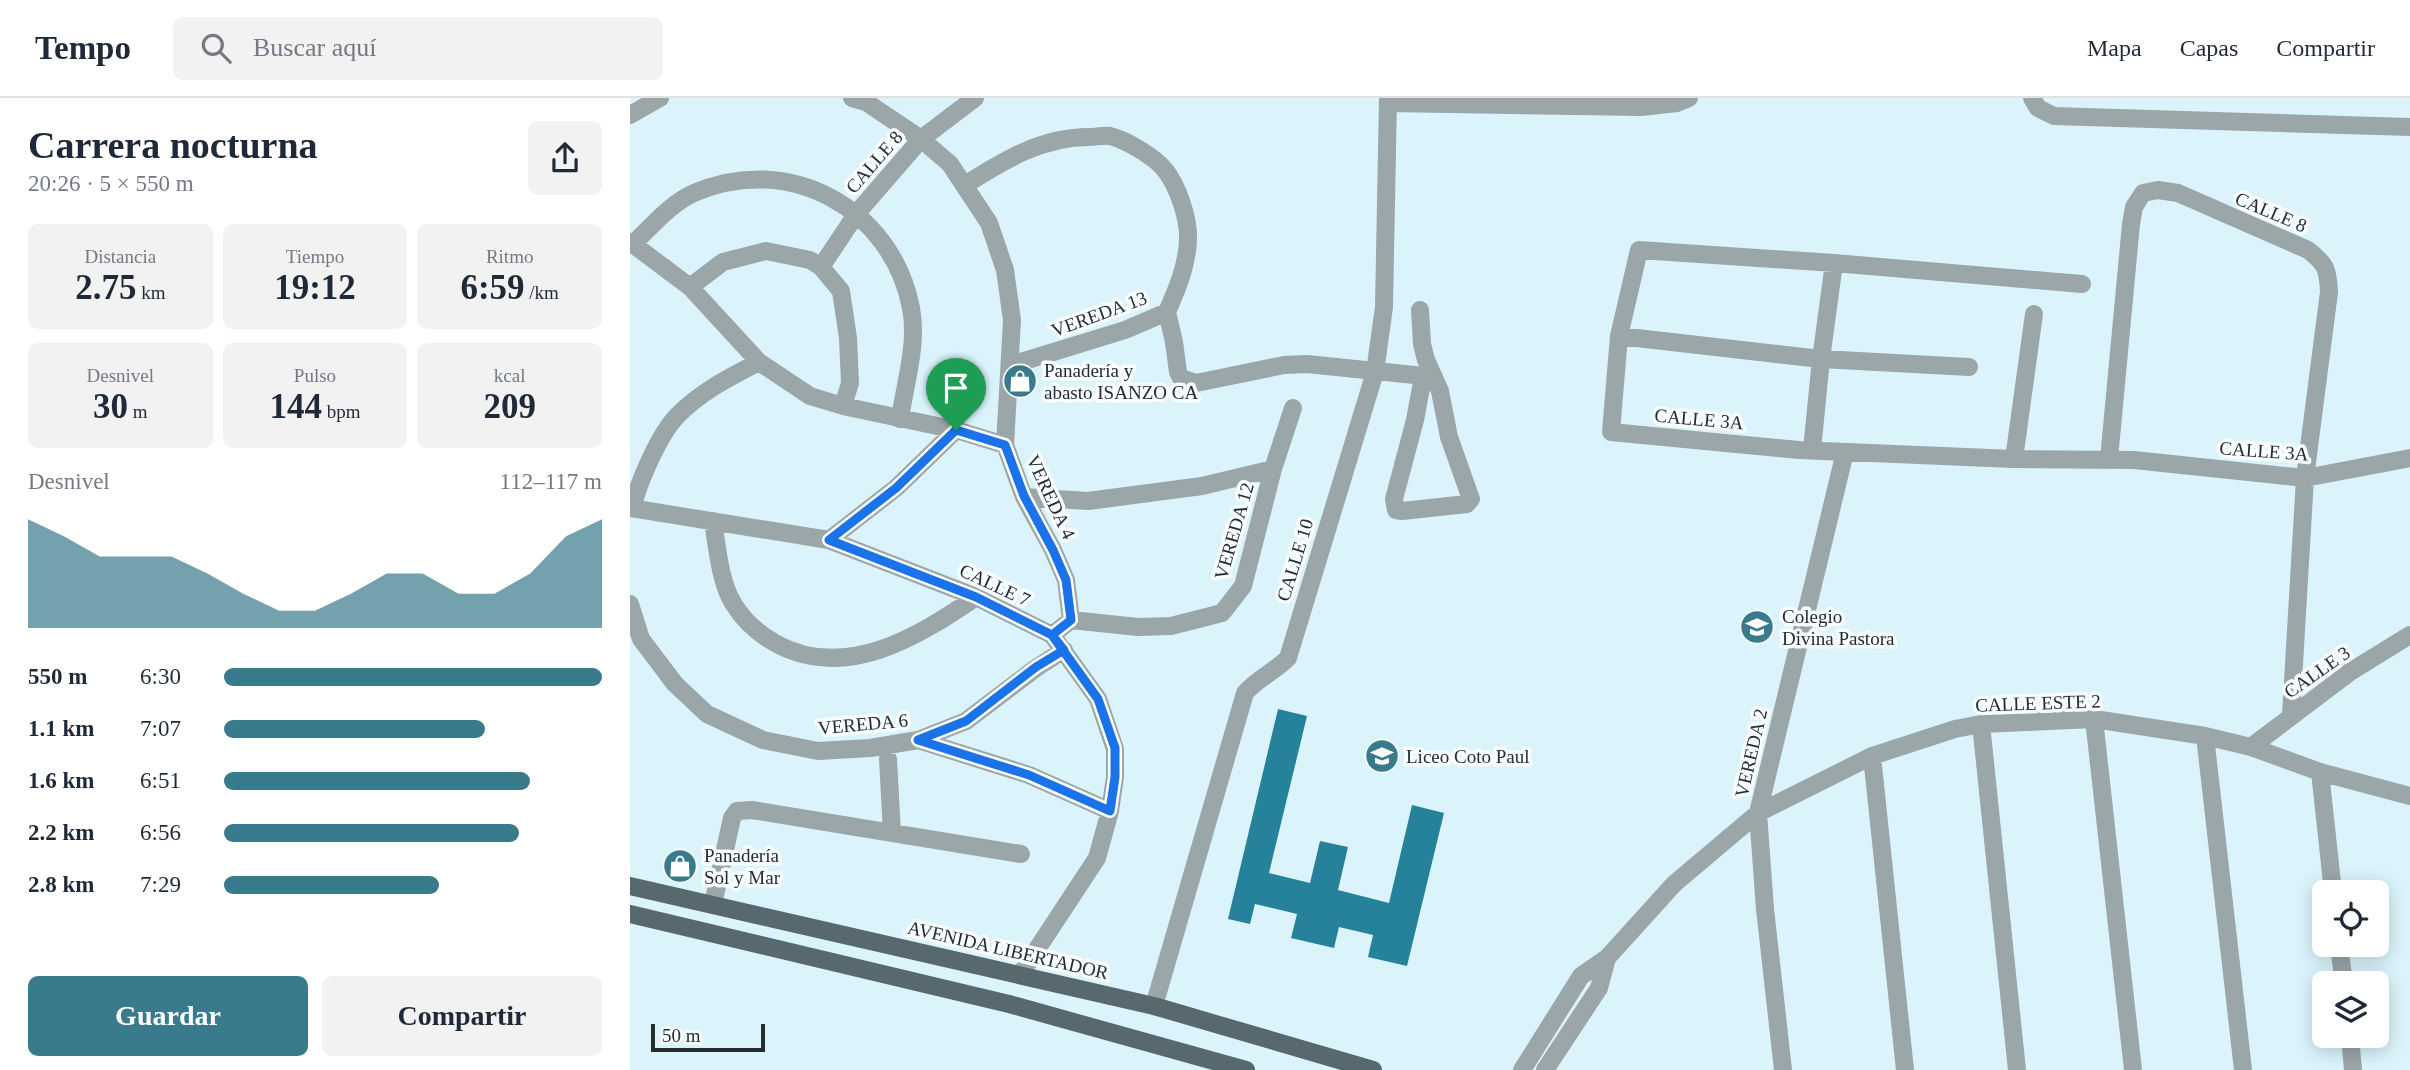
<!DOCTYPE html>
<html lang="es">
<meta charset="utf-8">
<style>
body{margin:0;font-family:Georgia,serif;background:#f2f2f3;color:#1f2937;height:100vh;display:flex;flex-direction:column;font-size:26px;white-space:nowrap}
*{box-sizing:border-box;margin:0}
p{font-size:23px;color:#747a83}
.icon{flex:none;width:38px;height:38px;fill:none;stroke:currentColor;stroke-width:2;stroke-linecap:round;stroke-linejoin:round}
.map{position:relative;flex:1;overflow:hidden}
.details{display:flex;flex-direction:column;background:#fff;width:630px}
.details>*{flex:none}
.fabs{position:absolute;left:1682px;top:782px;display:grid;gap:14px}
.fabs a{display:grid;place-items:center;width:77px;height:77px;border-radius:10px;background:#fff;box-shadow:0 4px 18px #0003;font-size:35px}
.scale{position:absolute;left:21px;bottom:18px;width:114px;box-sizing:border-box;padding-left:7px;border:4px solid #242d30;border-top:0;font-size:19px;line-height:24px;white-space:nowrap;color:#242d30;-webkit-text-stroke:5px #f8fdff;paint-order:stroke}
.pin{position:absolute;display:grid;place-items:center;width:60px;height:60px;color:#fff;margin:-72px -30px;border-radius:50% 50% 50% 0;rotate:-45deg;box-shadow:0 0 7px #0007}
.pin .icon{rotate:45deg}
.round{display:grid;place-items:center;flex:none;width:74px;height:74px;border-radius:10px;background:#f2f2f3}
.headline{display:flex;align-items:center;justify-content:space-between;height:119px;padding:0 28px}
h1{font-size:38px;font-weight:800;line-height:52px}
.metrics{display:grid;grid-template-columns:repeat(3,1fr);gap:10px;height:119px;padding:7px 28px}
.metrics div{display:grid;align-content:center;border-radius:10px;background:#f2f2f3;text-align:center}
.metrics b{font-size:35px;font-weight:800}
.metrics small{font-size:19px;font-weight:400}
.metrics p{font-size:19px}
.chart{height:196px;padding:14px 28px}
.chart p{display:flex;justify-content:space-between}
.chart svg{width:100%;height:126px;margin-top:7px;fill:#397a8c;opacity:.7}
.primary-button{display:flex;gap:14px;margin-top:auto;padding:14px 28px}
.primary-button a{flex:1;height:80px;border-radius:10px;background:#397a8c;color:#fff;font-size:28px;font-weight:800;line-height:80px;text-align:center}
.primary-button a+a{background:#f2f2f3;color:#1f2937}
ul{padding:0 28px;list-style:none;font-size:23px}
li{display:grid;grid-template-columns:112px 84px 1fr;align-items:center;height:52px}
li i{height:18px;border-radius:9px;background:#397a8c}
header{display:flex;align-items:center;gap:42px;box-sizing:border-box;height:98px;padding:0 35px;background:#fff;border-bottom:2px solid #e0e1e3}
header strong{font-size:33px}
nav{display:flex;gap:38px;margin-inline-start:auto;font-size:24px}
.search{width:490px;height:63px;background:#f2f2f3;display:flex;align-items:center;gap:18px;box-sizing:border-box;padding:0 24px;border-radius:10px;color:#747a83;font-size:26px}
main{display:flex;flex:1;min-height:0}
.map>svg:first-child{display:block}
</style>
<header>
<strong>Tempo</strong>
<div class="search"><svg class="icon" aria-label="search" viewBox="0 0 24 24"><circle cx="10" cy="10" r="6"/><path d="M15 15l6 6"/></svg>Buscar aquí</div>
<nav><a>Mapa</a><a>Capas</a><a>Compartir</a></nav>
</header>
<main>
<section class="details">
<div class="headline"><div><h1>Carrera nocturna</h1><p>20:26 · 5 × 550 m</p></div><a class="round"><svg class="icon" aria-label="share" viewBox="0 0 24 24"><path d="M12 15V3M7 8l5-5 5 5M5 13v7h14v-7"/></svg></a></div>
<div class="metrics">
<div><p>Distancia</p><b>2.75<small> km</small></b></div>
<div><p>Tiempo</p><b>19:12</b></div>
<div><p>Ritmo</p><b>6:59<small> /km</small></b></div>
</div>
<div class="metrics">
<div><p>Desnivel</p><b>30<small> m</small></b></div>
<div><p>Pulso</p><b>144<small> bpm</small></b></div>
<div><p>kcal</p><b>209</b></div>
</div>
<div class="chart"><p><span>Desnivel</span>112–117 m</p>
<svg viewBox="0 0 160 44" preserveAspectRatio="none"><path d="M0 44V6L10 12L20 19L30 19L40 19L50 25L60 32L70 38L80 38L90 32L100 25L110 25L120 32L130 32L140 25L150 12L160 6V44z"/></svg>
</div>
<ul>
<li><b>550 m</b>6:30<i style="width:100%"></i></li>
<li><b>1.1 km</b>7:07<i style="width:69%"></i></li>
<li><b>1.6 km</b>6:51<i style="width:81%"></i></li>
<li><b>2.2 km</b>6:56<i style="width:78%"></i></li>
<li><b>2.8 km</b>7:29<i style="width:57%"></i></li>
</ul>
<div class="primary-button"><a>Guardar</a><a>Compartir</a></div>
</section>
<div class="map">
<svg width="1780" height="972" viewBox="0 0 1780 972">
<rect width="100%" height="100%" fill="#dbf4fc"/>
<path fill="#26829a" d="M648,611l29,7 -38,157 41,10 10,-42 28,6 -10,43 51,13 23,-98 32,8 -37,153 -39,-9 5,-22 -34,-8 -5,21 -43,-10 6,-24 -42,-10 -5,20 -22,-5z"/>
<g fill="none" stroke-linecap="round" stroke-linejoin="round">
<path stroke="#9ba6a9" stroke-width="18" d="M222,0l14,4 55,37 29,25 39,59 16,47 7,50 -7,125 19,52 29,53 13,30 5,40 -19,15
M1402,0l6,10 16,8 356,11
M758,5l253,4 36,-4 12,-5
M0,17l30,-17
M335,87c39,-25 77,-48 124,-48 6,0 15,-2 21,-1 16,4 45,21 55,34 13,16 24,49 23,70 -1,26 -11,49 -21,72l-42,18 -114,35
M0,144l60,45 69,75 51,34 33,10 113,24 49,15
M3,146c19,-18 38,-41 61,-51 94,-41 198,15 217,115 7,36 -6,75 -11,111
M191,169l36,-54 64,-74 54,-41
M1452,186l-248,-21 -195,-13 -20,86 -8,96 188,18 215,9 120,1 171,18 105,-20
M60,189l33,-25 43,-11 44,9 11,7 20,24 7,47 2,45 -7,23
M790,212l2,34 4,16 14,31 9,46 22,62 -4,5 -65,7 -6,-1 -2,-11 21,-79 8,-43
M537,214l7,30 4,30 3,6 15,5 88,-18 23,-1 127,13
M989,238l202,23 148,8
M1182,352l9,-91 13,-96
M1384,361l20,-145
M1479,361l22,-235 3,-17 9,-14 15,-3 20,3 130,57c18,14 20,19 21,42l-24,186 -14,237
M643,371l20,-61
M394,399l64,4 114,-15 71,-17 -30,117 -21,27 -51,13 -33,1 -67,-7
M0,410l199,32 147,57 76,38 46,64 17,50v28l-5,34 -13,47 -77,117
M2,410c7,-26 26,-72 45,-92 23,-24 53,-39 82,-54
M83,423c4,25 7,61 20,82 10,17 26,31 42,40 70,39 143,-6 201,-46
M199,442l67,-52 60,-58
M0,506l11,35 34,45 32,30 56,26 55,11 52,-3 48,-8 111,35 81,36
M1464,621l39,351
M1351,626l36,346
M1575,638l38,334
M288,642l48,-19 70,-53 28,-18
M1621,649l99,-75 60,-37
M1242,658l33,314
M258,661l4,74
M1690,674l13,120
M83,806l19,-86 5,-7 15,-1 269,44
M1709,847l5,39
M524,908l91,-313c12,-14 29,-21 43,-35l87,-286 9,-65 4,-209
M1720,938l3,34
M892,972l59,-94 26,-18 67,-74 84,-71 114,-57 83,-27 26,-5 113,-5 111,17 46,11 69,25 90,24
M915,972l54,-82 8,-30
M1153,972l-18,-161 -7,-96 87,-361"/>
<path stroke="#57696f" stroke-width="18" d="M0,788l524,120 219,64
M0,816l379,90 237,66"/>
</g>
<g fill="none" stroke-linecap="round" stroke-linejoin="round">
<g stroke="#fff" stroke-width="14">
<path id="route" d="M326,332l49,15 19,51 29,54 13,30 5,40 -19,15 12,15 -28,17 -70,54 -48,19 111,35 81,36 5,-34v-29l-17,-49 -46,-64 -76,-38 -147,-57 67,-52 60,-58"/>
</g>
<use href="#route" stroke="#1a73e8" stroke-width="9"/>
</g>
<defs>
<g id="shop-disc" transform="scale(1.75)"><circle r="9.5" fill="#397a8c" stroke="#f8fdff"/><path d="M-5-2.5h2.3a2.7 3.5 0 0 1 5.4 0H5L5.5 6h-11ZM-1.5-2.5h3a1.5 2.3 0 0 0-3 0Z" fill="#fff"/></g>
<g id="school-disc" transform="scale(1.75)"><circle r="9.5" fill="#397a8c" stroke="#f8fdff"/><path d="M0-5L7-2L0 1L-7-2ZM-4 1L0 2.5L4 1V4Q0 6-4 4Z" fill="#fff"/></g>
</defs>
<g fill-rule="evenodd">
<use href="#shop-disc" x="390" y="283"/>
<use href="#school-disc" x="1127" y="529"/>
<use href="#school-disc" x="752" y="658"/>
<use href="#shop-disc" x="50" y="768"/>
</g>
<g text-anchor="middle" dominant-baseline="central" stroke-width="7" stroke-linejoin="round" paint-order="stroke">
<g font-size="19" fill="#242d30" stroke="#f8fdff">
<text transform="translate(244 64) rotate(-49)">CALLE 8</text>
<text transform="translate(1641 114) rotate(23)">CALLE 8</text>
<text transform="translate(469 216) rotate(-20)">VEREDA 13</text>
<text transform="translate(1069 321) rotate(5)">CALLE 3A</text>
<text transform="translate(1634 353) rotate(4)">CALLE 3A</text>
<text transform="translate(421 399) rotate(65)">VEREDA 4</text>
<text transform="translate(604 433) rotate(-74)">VEREDA 12</text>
<text transform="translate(665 462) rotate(-73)">CALLE 10</text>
<text transform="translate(365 487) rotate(25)">CALLE 7</text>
<text transform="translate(1687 574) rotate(-35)">CALLE 3</text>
<text transform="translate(1408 605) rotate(-2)">CALLE ESTE 2</text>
<text transform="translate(233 626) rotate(-5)">VEREDA 6</text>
<text transform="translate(1121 655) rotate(-77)">VEREDA 2</text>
<text transform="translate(378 852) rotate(13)">AVENIDA LIBERTADOR</text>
</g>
<g font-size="19" fill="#242d30" stroke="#f8fdff" text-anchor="start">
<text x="414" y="272">Panadería y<tspan x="414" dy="22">abasto ISANZO CA</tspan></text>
<text x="1152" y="518">Colegio<tspan x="1152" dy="22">Divina Pastora</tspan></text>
<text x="776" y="658">Liceo Coto Paul</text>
<text x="74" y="757">Panadería<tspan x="74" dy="22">Sol y Mar</tspan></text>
</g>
</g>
</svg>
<div class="fabs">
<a><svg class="icon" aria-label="locate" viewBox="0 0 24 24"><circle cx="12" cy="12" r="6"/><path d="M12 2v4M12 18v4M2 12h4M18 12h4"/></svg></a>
<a><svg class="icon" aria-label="layers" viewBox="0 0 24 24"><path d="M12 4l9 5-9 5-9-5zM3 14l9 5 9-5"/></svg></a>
</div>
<div class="scale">50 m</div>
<div class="pin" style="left:326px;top:332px;background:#1e9e55"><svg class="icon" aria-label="arrive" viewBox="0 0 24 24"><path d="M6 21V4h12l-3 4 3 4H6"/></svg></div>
</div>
</main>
